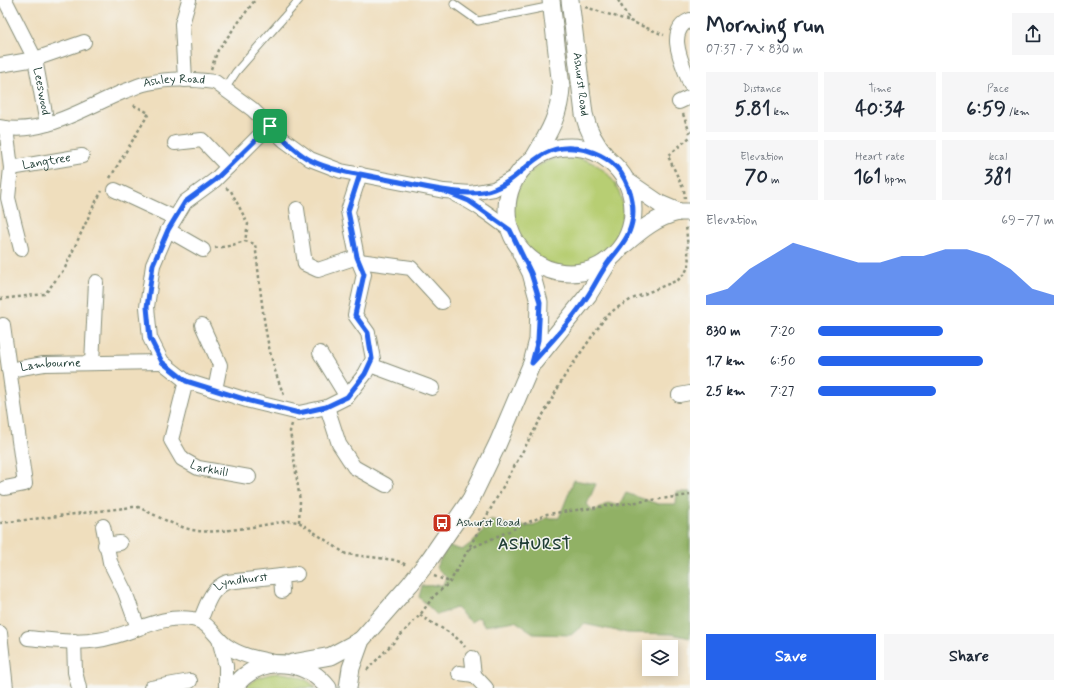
<!DOCTYPE html>
<meta charset="utf-8">
<style>
body{margin:0;font-family:Mynerve,sans-serif;background:#f6f6f7;color:#1f2937;height:100vh;display:flex;flex-direction:column;font-size:15px;white-space:nowrap}
*{box-sizing:border-box;margin:0}
p{font-size:13px;color:#747a83}
.icon{flex:none;width:22px;height:22px;fill:none;stroke:currentColor;stroke-width:2;stroke-linecap:round;stroke-linejoin:round}
.map{position:relative;flex:1;overflow:hidden}
.side{display:flex;flex-direction:column;background:#fff;width:380px}
.side>*{flex:none}
.tools{position:absolute;left:642px;top:640px;display:grid;gap:8px}
.tools a{display:grid;place-items:center;width:36px;height:36px;border-radius:0px;background:#fff;box-shadow:0 2px 10px #0003;font-size:20px}
.pin{position:absolute;display:grid;place-items:center;width:34px;height:34px;color:#fff;margin:-17px;border-radius:8px;box-shadow:0 2px 6px #0006}
.round{display:grid;place-items:center;flex:none;width:42px;height:42px;border-radius:0px;background:#f6f6f7}
.headline{display:flex;align-items:center;justify-content:space-between;height:68px;padding:0 16px}
h1{font-size:22px;font-weight:700;line-height:30px}
.stats{display:grid;grid-template-columns:repeat(3,1fr);gap:6px;height:68px;padding:4px 16px}
.stats div{display:grid;align-content:center;border-radius:0px;background:#f6f6f7;text-align:center}
.stats b{font-size:20px;font-weight:700}
.stats small{font-size:11px;font-weight:400}
.stats p{font-size:11px}
.chart{height:112px;padding:8px 16px}
.chart p{display:flex;justify-content:space-between}
.chart svg{width:100%;height:72px;margin-top:4px;fill:#2563eb;opacity:.7}
.primary-button{display:flex;gap:8px;margin-top:auto;padding:8px 16px}
.primary-button a{flex:1;height:46px;border-radius:0px;background:#2563eb;color:#fff;font-size:16px;font-weight:700;line-height:46px;text-align:center}
.primary-button a+a{background:#f6f6f7;color:#1f2937}
ul{padding:0 16px;list-style:none;font-size:13px}
li{display:grid;grid-template-columns:64px 48px 1fr;align-items:center;height:30px}
li i{height:10px;border-radius:5px;background:#2563eb}
main{display:flex;flex:1;min-height:0}
.map>svg:first-child{display:block}
</style>
<main>
<div class="map">
<svg width="690" height="688" viewBox="0 0 690 688">
<rect width="100%" height="100%" fill="#f6f6f2"/>
<filter id="ink" filterUnits="userSpaceOnUse"><feTurbulence type="fractalNoise" baseFrequency=".025" numOctaves="2"/><feDisplacementMap in="SourceGraphic" scale="8" xChannelSelector="R" yChannelSelector="G"/><feConvolveMatrix kernelMatrix="1 2 1 2 8 2 1 2 1" color-interpolation-filters="sRGB"/></filter>
<filter id="wash" filterUnits="userSpaceOnUse"><feTurbulence type="fractalNoise" baseFrequency=".012" numOctaves="4" result="noise"/><feDisplacementMap in="SourceGraphic" scale="16" xChannelSelector="R" yChannelSelector="G"/><feGaussianBlur stdDeviation="0.9" result="paint"/><feColorMatrix in="noise" values="0 0 0 0 0 0 0 0 0 0 0 0 0 0 0 0 0 1.4 0 .05"/><feComposite in="paint" operator="in"/></filter>
<g filter="url(#wash)">
<rect width="100%" height="100%" fill="#efdebd"/>
<path fill="#b7ce73" stroke="#6b8654" d="M513 212a55 55 0 1 1 110 0a55 55 0 1 1-110 0Z
M279,673c14,1 27,4 37,15h-72c11,-10 21,-14 35,-15z"/>
<path fill="#91b165" stroke="#58774c" d="M574,480l22,4 -9,20 6,8 15,-9 11,3 7,-13 32,11h18l1,-12h13v146l-18,-4 -45,-1 -43,-9 -13,11 -36,-1 -20,-13 -31,5 -5,-9 -8,5 -15,-14 -19,7 -18,-18 3,-11 21,-1 3,-8 -10,-10 12,-21 14,4 16,-12 12,-18 23,6h21l12,-8h13z"/>
</g>
<g filter="url(#ink)">
<g fill="none" stroke-linecap="round" stroke-linejoin="round">
<g stroke="#878e78" stroke-width="9">
<path id="service" d="M454,4l24,17 74,-15
M225,89l11,-17 63,-72"/>
</g>
<g stroke="#878e78" stroke-width="16">
<g id="minor">
<path id="s1" d="M5,0l30,59 12,65"/>
<path d="M690,20c-26,11 -6,46 0,64"/>
<path d="M0,65l35,-6 49,-17"/>
<path d="M185,80l-3,-56 7,-24"/>
<path d="M679,102l11,-5"/>
<path d="M269,126l-54,54 -30,22 -17,28 -15,35 -6,42 3,31 12,24 24,19 64,20 49,12 28,-6 20,-10 18,-23 8,-15 -5,-26 -13,-18 9,-41 -7,-17 -9,-46 12,-37"/>
<path id="s2" d="M0,127c45,9 85,-20 125,-36 7,-2 15,-7 23,-8 21,-5 46,-4 67,-1l37,27 32,31 26,19 31,12 103,20 27,2 23,-4 24,-14"/>
<path d="M6,128l5,40 -3,30 13,51"/>
<path d="M175,143l27,-3 26,27"/>
<path id="s3" d="M11,168l71,-12"/>
<path d="M115,190l60,28"/>
<path d="M456,195c20,9 37,22 54,35"/>
<path d="M297,209l8,55 13,6 39,-13"/>
<path d="M168,230l35,20"/>
<path d="M359,261l52,7 31,34"/>
<path d="M3,325l22,159 -20,4"/>
<path d="M202,325l18,40 -5,25"/>
<path d="M320,353l27,44"/>
<path d="M92,363l4,-81"/>
<path d="M370,365l62,23"/>
<path id="s4" d="M9,370l35,-6 118,-2"/>
<path id="s5" d="M186,381l-15,59 11,19 16,9 51,9"/>
<path d="M679,395l11,-2"/>
<path d="M327,407l12,37 15,23 32,18"/>
<path d="M103,526l7,36 15,30 13,36"/>
<path d="M105,545l15,-2"/>
<path d="M282,591l-1,-15 16,-2"/>
<path id="s6" d="M200,621c7,-16 10,-32 27,-39l54,-6"/>
<path d="M0,633l6,55"/>
<path d="M28,638c23,2 47,6 70,2 32,-4 60,-26 94,-21 17,2 22,18 35,27 15,11 34,13 52,17"/>
<path d="M219,639l7,27v22"/>
<path d="M74,641l1,31 4,16"/>
<path d="M459,673l15,2 -2,-17"/>
<path d="M474,675l12,13"/>
<path d="M151,688l39,-7"/>
</g>
</g>
<g stroke="#878e78" stroke-width="19">
<g id="tertiary">
<path id="s7" d="M570,0l14,114c4,18 12,31 23,44"/>
<circle cx="570" cy="210" r="63"/>
<path d="M534,158c14,-24 26,-43 27,-71l-10,-87"/>
<path d="M625,180l35,24 19,8"/>
<path d="M625,244c17,-15 32,-27 54,-32"/>
<path d="M534,362l54,-67 21,-34"/>
<path d="M429,560l42,-61 27,-56 34,-80 6,-23 1,-38 -8,-29 -10,-20"/>
<path d="M292,663l39,-7 30,-16"/>
<path d="M233,688c4,-4 8,-10 13,-13 26,-20 63,-12 82,13"/>
<path d="M348,688l3,-20 10,-28 50,-57"/>
</g>
</g>
<path stroke="#878e78" stroke-width="2.5" stroke-dasharray="3 3" stroke-linecap="butt" d="M618,0l12,21 34,14
M585,7l45,14
M211,69l7,-19 37,-50
M683,114l7,19
M110,178l39,-65 -18,-9
M226,188l5,3 17,33 -3,17 10,3c7,51 8,103 29,151
M685,199l-1,-9 -16,-34 22,-19
M215,248l14,-2 16,-5
M0,299l45,-5 20,-26 29,-63 8,-14
M292,424l-2,7 10,70 -1,21
M0,523l133,-16h5c19,9 40,21 60,24 24,3 67,-7 92,-10l9,1 47,32 49,6 12,5
M469,549l78,-35 143,-19
M434,576l16,6
M420,615c14,11 35,17 45,32
M367,670l53,-55 13,-18 17,-15 114,-205 40,-58 11,-10 17,-10 46,-19 7,-7 4,-8 -3,-40"/>
<use href="#service" stroke="#fff" stroke-width="7"/>
<use href="#minor" stroke="#fff" stroke-width="14"/>
<use href="#tertiary" stroke="#fff" stroke-width="17"/>
<g stroke="#878e78" stroke-width="19" stroke-linecap="butt">
<path id="tertiary-bridge" d="M679,212h11
M411,583l18,-23"/>
</g>
<use href="#tertiary-bridge" stroke="#fff" stroke-width="17"/>
</g>
</g>
<g fill="none" stroke-linecap="round" stroke-linejoin="round" filter="url(#ink)">
<g stroke="#fff" stroke-width="8">
<path id="route" d="M270,126l-55,54 -30,22 -17,28 -15,35 -6,42 3,31 12,24 24,19 64,20 49,12 27,-6 21,-10 18,-23 7,-15 -4,-26 -13,-18 9,-41 -7,-17 -9,-46 12,-37 84,17 25,10 41,29 21,43 9,29 -2,38 -6,23c20,-22 41,-44 57,-69 7,-11 13,-24 21,-34 7,-10 15,-17 19,-28 8,-19 3,-42 -8,-59 -10,-15 -30,-24 -48,-25 -38,-3 -49,30 -79,41 -7,3 -18,4 -25,4 -26,-1 -53,-8 -79,-13 -26,-5 -57,-8 -80,-20 -15,-8 -29,-23 -40,-34"/>
</g>
<use href="#route" stroke="#2563eb" stroke-width="5"/>
</g>
<defs>
<g id="bus-square" transform="scale(1)"><rect x="-9" y="-9" width="18" height="18" rx="4" fill="#c8321e" stroke="#f6f6f2"/><path d="M-5-6H5V4H4V6H2V4H-2V6H-4V4H-5ZM-3.5-4V0h7V-4ZM-3.5 1.2v1.5H-2V1.2ZM2 1.2v1.5H3.5V1.2Z" fill="#fff"/></g>
</defs>
<g fill-rule="evenodd">
<use href="#bus-square" x="442" y="523"/>
</g>
<g text-anchor="middle" dominant-baseline="central" stroke-width="3" stroke-linejoin="round" paint-order="stroke">
<g font-size="12" fill="#1f3d34" stroke="#f6f6f2">
<text stroke="none"><textPath href="#s2" startOffset="183">Ashley Road</textPath></text>
<text stroke="none"><textPath href="#s7" startOffset="85">Ashurst Road</textPath></text>
<text stroke="none"><textPath href="#s1" startOffset="99">Leeswood</textPath></text>
<text stroke="none"><textPath href="#s3" startOffset="36">Langtree</textPath></text>
<text stroke="none"><textPath href="#s4" startOffset="42">Lambourne</textPath></text>
<text stroke="none"><textPath href="#s5" startOffset="112">Larkhill</textPath></text>
<text stroke="none"><textPath href="#s6" startOffset="63">Lyndhurst</textPath></text>
</g>
<g font-size="12" fill="#1f3d34" stroke="#f6f6f2" text-anchor="start">
<text x="456" y="523">Ashurst Road</text>
</g>
<g font-size="16" font-weight="bold" letter-spacing="1" fill="#1f3d34" stroke="#f6f6f2">
<text x="535" y="544">ASHURST</text>
</g>
</g>
</svg>
<div class="tools">
<a><svg class="icon" aria-label="layers" viewBox="0 0 24 24"><path d="M12 4l9 5-9 5-9-5zM3 14l9 5 9-5"/></svg></a>
</div>
<div class="pin" style="left:270px;top:126px;background:#1e9e55"><svg class="icon" aria-label="arrive" viewBox="0 0 24 24"><path d="M6 21V4h12l-3 4 3 4H6"/></svg></div>
</div>
<section class="side">
<div class="headline"><div><h1>Morning run</h1><p>07:37 · 7 × 830 m</p></div><a class="round"><svg class="icon" aria-label="share" viewBox="0 0 24 24"><path d="M12 15V3M7 8l5-5 5 5M5 13v7h14v-7"/></svg></a></div>
<div class="stats">
<div><p>Distance</p><b>5.81<small> km</small></b></div>
<div><p>Time</p><b>40:34</b></div>
<div><p>Pace</p><b>6:59<small> /km</small></b></div>
</div>
<div class="stats">
<div><p>Elevation</p><b>70<small> m</small></b></div>
<div><p>Heart rate</p><b>161<small> bpm</small></b></div>
<div><p>kcal</p><b>381</b></div>
</div>
<div class="chart"><p><span>Elevation</span>69–77 m</p>
<svg viewBox="0 0 160 44" preserveAspectRatio="none"><path d="M0 44V38L10 34L20 22L30 14L40 6L50 10L60 14L70 18L80 18L90 14L100 14L110 10L120 10L130 14L140 22L150 34L160 38V44z"/></svg>
</div>
<ul>
<li><b>830 m</b>7:20<i style="width:53%"></i></li>
<li><b>1.7 km</b>6:50<i style="width:70%"></i></li>
<li><b>2.5 km</b>7:27<i style="width:50%"></i></li>
</ul>
<div class="primary-button"><a>Save</a><a>Share</a></div>
</section>
</main>
